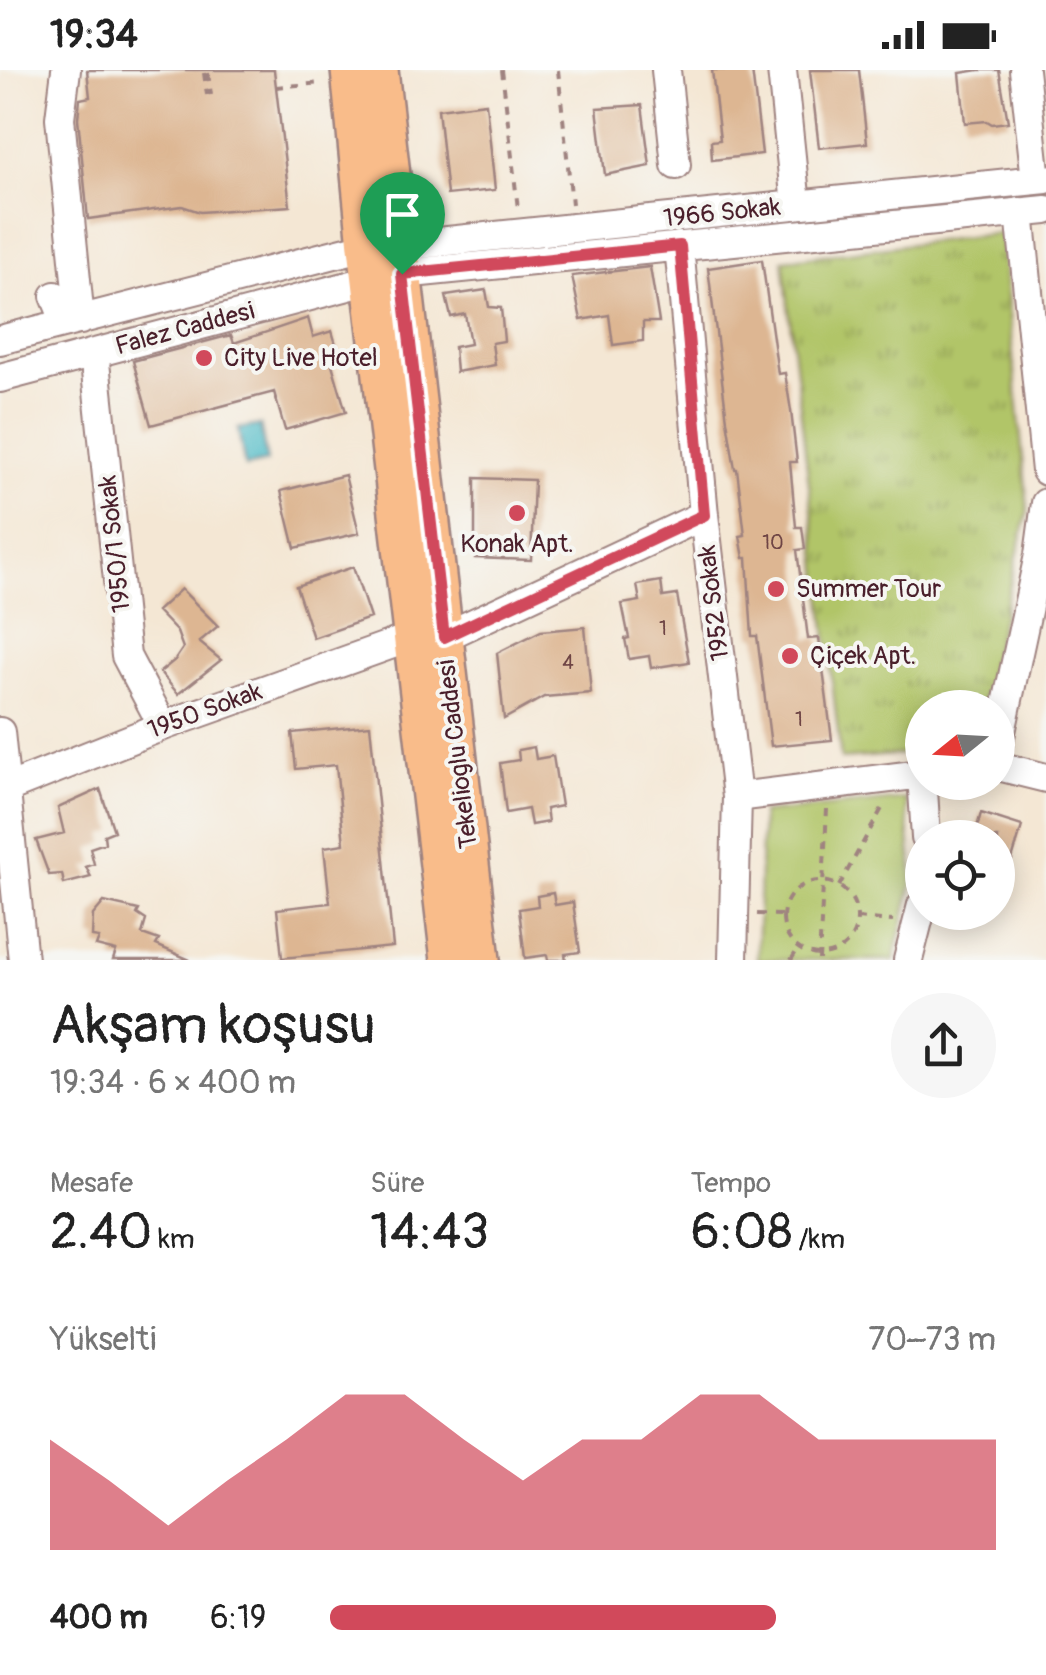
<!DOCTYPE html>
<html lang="tr">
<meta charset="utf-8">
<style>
body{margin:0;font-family:Pangolin,sans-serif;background:#f6f6f6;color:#222;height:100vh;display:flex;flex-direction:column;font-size:38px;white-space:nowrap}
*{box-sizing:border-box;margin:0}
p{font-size:32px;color:#767676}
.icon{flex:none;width:55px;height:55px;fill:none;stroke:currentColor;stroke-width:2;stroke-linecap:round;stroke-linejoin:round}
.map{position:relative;height:890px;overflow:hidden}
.details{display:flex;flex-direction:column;background:#fff;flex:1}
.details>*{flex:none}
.needle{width:65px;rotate:252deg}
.fabs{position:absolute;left:905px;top:620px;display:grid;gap:20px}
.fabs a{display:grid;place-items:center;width:110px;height:110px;border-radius:50%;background:#fff;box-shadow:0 5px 25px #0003;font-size:50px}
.pin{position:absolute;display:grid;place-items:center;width:85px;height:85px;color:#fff;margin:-102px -42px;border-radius:50% 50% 50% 0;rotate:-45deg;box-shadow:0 0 10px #0007}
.pin .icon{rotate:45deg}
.round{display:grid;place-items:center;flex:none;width:105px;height:105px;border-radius:52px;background:#f6f6f6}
.summary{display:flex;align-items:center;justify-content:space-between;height:170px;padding:0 50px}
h1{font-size:55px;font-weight:600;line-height:75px}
.stats{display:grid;grid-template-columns:repeat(3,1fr);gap:15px;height:170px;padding:10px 50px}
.stats div{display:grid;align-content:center}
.stats b{font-size:50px;font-weight:600}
.stats small{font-size:28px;font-weight:400}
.stats p{font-size:28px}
.chart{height:280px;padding:20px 50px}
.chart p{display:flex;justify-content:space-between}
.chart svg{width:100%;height:180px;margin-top:10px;fill:#d1495b;opacity:.7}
ul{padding:0 50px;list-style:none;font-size:32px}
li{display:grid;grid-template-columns:160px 120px 1fr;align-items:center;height:75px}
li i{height:25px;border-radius:12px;background:#d1495b}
.status{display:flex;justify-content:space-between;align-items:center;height:70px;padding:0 50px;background:#fff;direction:ltr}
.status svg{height:28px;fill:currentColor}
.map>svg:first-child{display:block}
</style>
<div class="status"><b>19:34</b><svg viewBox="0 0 49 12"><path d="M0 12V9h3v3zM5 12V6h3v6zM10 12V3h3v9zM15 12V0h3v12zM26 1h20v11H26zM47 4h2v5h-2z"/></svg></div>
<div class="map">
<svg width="1046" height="890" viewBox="0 0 1046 890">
<defs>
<pattern id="grass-tufts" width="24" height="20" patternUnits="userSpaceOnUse" patternTransform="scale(2.5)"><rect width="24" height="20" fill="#b1c568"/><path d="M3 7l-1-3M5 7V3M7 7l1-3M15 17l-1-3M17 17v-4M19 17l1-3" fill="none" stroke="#929f56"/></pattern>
</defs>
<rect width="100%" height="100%" fill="#f6f6f2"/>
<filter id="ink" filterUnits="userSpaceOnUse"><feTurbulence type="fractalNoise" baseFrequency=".01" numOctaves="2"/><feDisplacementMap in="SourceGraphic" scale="20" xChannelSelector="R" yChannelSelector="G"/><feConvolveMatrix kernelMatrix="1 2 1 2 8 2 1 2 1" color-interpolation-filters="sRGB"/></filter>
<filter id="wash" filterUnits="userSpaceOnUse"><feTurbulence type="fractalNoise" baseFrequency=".0048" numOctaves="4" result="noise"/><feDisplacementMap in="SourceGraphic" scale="40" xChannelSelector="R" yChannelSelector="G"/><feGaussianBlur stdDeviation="2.25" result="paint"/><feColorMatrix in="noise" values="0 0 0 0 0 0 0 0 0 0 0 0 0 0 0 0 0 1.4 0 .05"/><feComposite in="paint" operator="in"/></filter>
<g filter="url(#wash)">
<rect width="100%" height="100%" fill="#f4e7d4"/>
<path fill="url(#grass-tufts)" stroke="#7e724a" stroke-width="2.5" d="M1001,163l27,277 -47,197 -59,1v45l-81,6 -58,-499z"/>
<path fill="#b1c568" stroke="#7e724a" stroke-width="2.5" d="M906,729l7,81 -19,80h-137l5,-147z"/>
<path fill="#4cbac6" stroke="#4b6c78" stroke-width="2.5" d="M260,355l7,37 -22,5 -7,-38z"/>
<g id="blocks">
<path fill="#ddb692" d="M87,0h187l16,136 -90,6 -18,-6 -94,13 -10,-101 2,-19 10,-2z
M712,0h40l10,84 -50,6 -1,-19 9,-1z
M810,0h49l8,73 -48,5z
M979,0h20l9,52 -16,2 -5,-3 -22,2 -5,-50z
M486,33l9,87 -48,5 -9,-86z
M642,35l8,61 -45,9 -8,-67z
M762,190l16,114 7,-1 6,38 6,51h-7l6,65h6l3,22 -8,1 11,89 11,-1 13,102 -61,6 -14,-110h-5l-5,-78h-3l-4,-22 5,-1 -8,-66h-2l-8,-49 -19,-152z
M650,197l9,55h-16v19l-30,4 -4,-30 -28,5 -9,-44z
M486,220l3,17 12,1 3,33 -12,2 3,22 -39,7 -2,-25 16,-3 -5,-30 -14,3 -5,-21z
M308,248l5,19 19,-6 6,20 -9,3 17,58 -61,18 -11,-38 -123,33 -18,-64 98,-26 3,8z
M345,405l14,58 -64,15 -14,-57z
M475,408l59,2 -3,80 -56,-2z
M353,497l17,51 -57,20 -17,-52z
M661,511l2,16 14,-2 12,67 -38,6 -2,-12 -20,3 -4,-20 4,-1 -7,-34 18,-3 -3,-16z
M181,519l37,37 -19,16 22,18 -43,34 -18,-22 15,-12 8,-12 -6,-16 -20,-21z
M585,557l6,66 -47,4 -40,22 -7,-66 44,-22z
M370,655l23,222 -111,11 -5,-49 53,-6 -6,-56 20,-3 -8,-79 -40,4 -4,-36z
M534,677l2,12 17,-3 8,50 -15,3 2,13 -17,3 -3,-16 -22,4 -6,-50 19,-3 -1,-10z
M100,719l14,42 -10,4 1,8 -15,5 4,16 -8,3 5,10 -27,7 -2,-10 -13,1 -13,-35 28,-7 -6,-25z
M981,743l41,13 -20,67h-4v-55h-24z
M553,823l2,12 18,-3 7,50 -15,2 1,6h-18l-1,-5 -22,3 -6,-49 19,-3 -1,-10z
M104,832l35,8 -2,4 9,6 -4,14 17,6 -3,5 34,15h-77l3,-9 -20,-5 3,-8 -7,-1 1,-22z"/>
</g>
</g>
<g filter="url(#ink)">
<use href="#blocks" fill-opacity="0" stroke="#9f8380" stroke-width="2.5"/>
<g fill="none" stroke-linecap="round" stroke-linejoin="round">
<g stroke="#9f8380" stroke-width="32">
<path id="minor" d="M66,0l-6,48 20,202
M666,0l10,95
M782,0l14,135
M1024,0l12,110
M1020,142l26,259
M399,176l647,-67
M679,176l25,269 33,282 -4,163
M402,204l644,-64
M55,226l11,27
M0,270l366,-94
M94,283l32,303 37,70
M0,308l371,-98
M444,567l260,-122
M0,662l23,228
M998,676l41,-191 7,-52
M998,696l48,12
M922,704l4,64
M0,721l163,-65 249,-89
M737,727l185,-23
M908,890l14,-55"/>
</g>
<g stroke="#9f8380" stroke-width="40">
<path id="major" d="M349,0l17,176 83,714
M380,0l102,890"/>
</g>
<path stroke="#9f8380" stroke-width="4" stroke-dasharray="8 8" stroke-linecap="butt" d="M502,0l16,139
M558,0l14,134
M204,3l3,22
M208,3l3,22
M276,17l45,-4
M783 848a37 37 0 1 1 74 0a37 37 0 1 1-74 0Z
M839,816l46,-83
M757,844l25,1
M857,848l36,3
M791,890l7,-11
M819,890l8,-151"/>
<use href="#minor" stroke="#fff" stroke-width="28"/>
<use href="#major" stroke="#f9bc8a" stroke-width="35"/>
</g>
</g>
<g fill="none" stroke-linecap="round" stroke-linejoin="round" filter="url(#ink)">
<g stroke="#fff" stroke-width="20">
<path id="route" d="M680,176l24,269 -260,122 -42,-363z"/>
</g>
<use href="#route" stroke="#d1495b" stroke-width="12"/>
</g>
<g fill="#d1495b" stroke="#f6f6f2" stroke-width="4">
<circle cx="204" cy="288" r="10"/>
<circle cx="517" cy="443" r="10"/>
<circle cx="776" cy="519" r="10"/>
<circle cx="790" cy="586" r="10"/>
</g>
<g text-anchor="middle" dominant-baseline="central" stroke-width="8" stroke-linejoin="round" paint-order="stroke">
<g font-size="20" fill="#6f4545">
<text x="773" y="472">10</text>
<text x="663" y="558">1</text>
<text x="568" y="592">4</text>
<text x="799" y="649">1</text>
</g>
<g font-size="25" fill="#4a1f2b" stroke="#f6f6f2">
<text transform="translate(722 143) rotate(-6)">1966 Sokak</text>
<text transform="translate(185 259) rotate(-15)">Falez Caddesi</text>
<text transform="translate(115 474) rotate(-96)">1950/1 Sokak</text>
<text transform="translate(714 533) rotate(-97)">1952 Sokak</text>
<text transform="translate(205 641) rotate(-20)">1950 Sokak</text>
<text transform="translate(458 684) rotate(-97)">Tekelioglu Caddesi</text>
</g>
<g font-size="25" fill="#4a1f2b" stroke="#f6f6f2" text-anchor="start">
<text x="224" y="288">City Live Hotel</text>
<text x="517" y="474" text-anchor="middle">Konak Apt.</text>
<text x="796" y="519">Summer Tour</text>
<text x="810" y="586">Çiçek Apt.</text>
</g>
</g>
</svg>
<div class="fabs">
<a><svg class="needle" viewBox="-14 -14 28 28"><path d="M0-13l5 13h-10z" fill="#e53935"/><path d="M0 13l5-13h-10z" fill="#767676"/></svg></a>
<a><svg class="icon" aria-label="locate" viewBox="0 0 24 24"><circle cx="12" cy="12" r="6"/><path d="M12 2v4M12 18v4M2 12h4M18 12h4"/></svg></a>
</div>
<div class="pin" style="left:402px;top:204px;background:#1e9e55"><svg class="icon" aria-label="arrive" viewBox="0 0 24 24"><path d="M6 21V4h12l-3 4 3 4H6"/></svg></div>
</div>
<section class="details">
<div class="summary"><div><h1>Akşam koşusu</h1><p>19:34 · 6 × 400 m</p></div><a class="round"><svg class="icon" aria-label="share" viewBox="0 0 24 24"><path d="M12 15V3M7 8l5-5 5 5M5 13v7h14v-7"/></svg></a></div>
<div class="stats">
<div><p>Mesafe</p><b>2.40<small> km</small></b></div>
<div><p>Süre</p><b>14:43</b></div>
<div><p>Tempo</p><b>6:08<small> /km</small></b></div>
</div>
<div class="chart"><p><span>Yükselti</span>70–73 m</p>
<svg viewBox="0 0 160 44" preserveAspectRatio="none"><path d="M0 44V17L10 27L20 38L30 27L40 17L50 6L60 6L70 17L80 27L90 17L100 17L110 6L120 6L130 17L140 17L150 17L160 17V44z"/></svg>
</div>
<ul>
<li><b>400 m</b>6:19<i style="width:67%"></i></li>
</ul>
</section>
